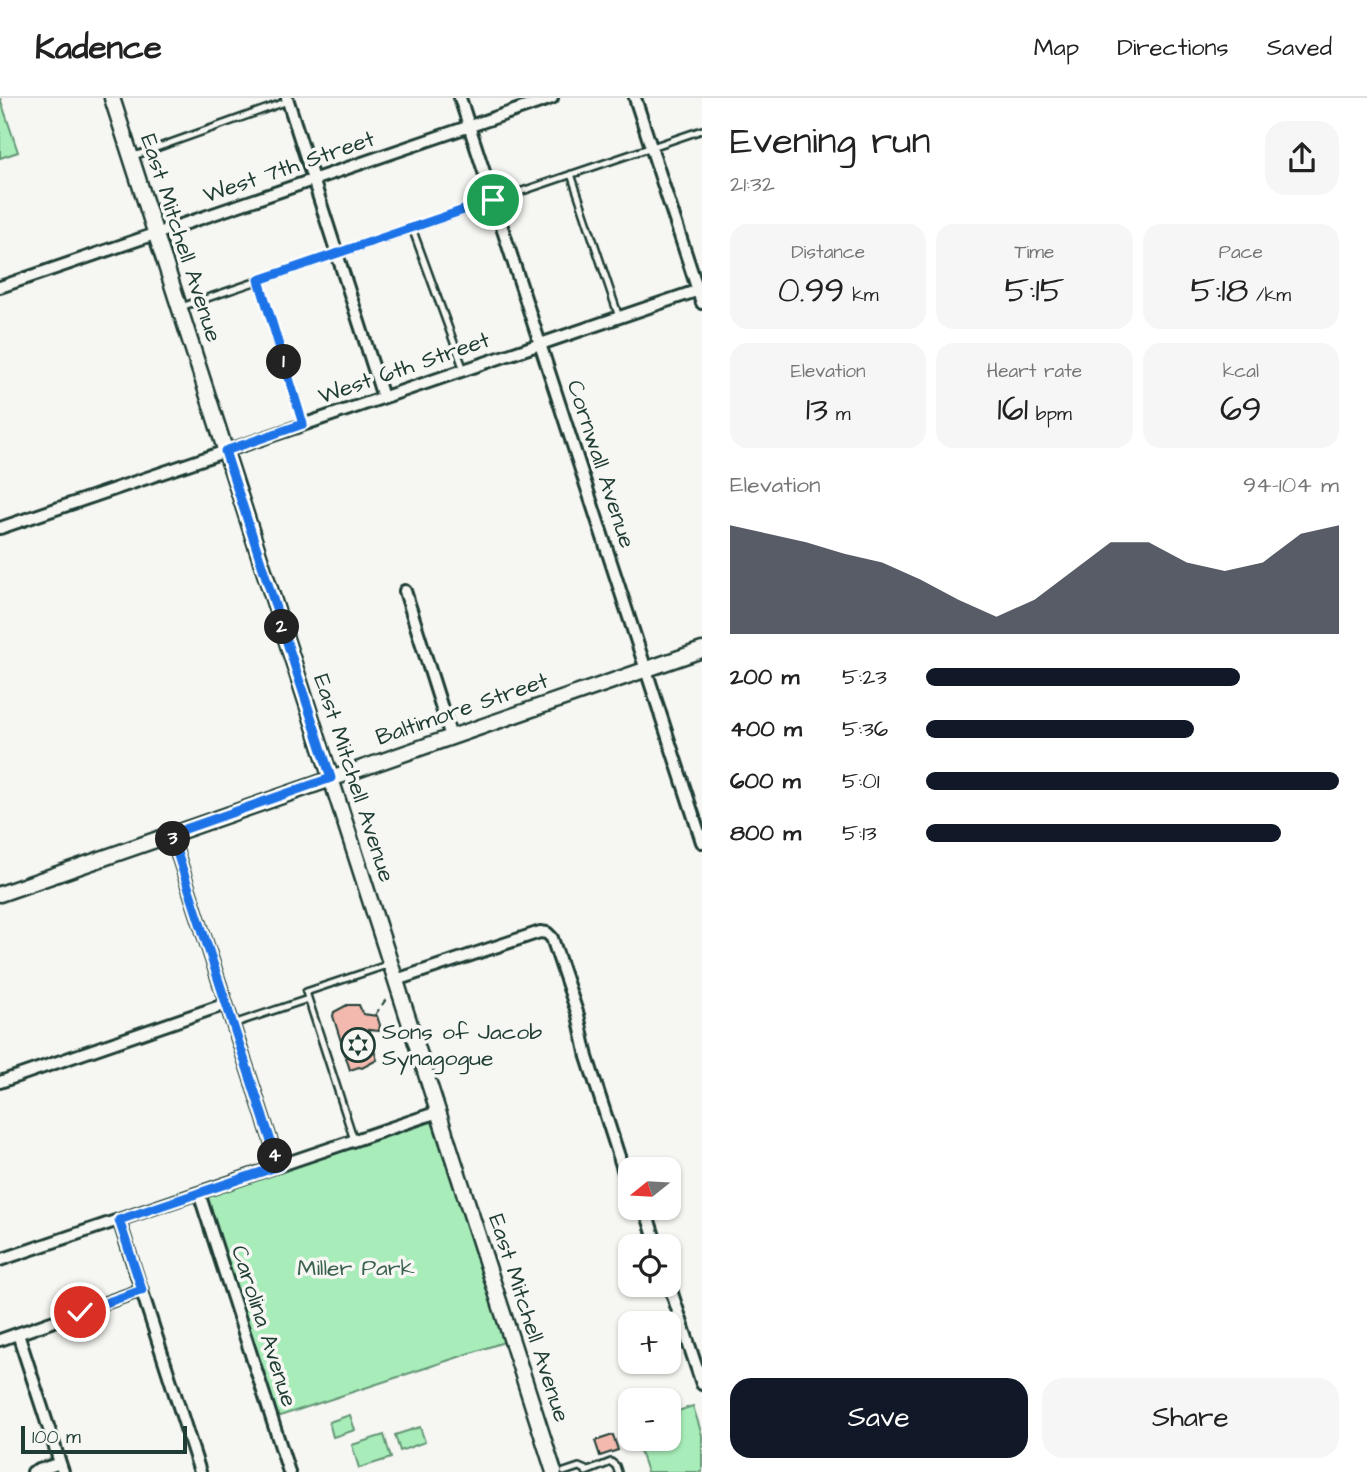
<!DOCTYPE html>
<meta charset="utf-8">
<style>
body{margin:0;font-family:"Architects Daughter",sans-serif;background:#f6f6f6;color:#222;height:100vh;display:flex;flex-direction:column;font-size:26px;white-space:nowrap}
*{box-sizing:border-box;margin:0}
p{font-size:23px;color:#767676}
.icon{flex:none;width:38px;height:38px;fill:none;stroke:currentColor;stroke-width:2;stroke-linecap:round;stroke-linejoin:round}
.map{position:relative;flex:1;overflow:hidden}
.details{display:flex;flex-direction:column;background:#fff;width:665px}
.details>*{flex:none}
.needle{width:46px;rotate:252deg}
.fabs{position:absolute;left:618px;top:1059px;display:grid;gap:14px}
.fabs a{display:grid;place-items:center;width:63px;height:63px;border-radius:14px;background:#fff;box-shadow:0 2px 5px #0004;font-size:35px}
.scale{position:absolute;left:21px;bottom:18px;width:166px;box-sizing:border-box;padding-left:7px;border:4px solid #1f3d34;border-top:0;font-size:19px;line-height:24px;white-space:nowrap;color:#1f3d34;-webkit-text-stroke:5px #f6f6f2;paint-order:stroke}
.pin{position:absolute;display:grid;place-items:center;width:60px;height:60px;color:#fff;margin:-30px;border:4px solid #fff;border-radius:50%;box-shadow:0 2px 7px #0007}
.km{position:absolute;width:35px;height:35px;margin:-18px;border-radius:50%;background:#222;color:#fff;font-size:19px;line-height:35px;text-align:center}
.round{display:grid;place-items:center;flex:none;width:74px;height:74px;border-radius:21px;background:#f6f6f6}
.summary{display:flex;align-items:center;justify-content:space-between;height:119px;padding:0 28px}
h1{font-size:38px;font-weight:600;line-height:52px}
.figures{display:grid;grid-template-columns:repeat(3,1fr);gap:10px;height:119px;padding:7px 28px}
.figures div{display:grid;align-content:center;border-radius:18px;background:#f6f6f6;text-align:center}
.figures b{font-size:35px;font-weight:600}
.figures small{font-size:19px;font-weight:400}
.figures p{font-size:19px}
.chart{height:196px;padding:14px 28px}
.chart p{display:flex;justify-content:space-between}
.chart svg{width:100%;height:126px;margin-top:7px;fill:#111827;opacity:.7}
.primary-button{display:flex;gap:14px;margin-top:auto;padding:14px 28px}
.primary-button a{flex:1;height:80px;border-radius:21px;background:#111827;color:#fff;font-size:28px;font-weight:600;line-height:80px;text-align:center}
.primary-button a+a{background:#f6f6f6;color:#222}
ul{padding:0 28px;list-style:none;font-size:23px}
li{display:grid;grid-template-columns:112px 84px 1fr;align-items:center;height:52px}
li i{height:18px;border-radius:9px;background:#111827}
header{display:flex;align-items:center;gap:42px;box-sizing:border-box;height:98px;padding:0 35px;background:#fff;border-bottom:2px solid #e0e0e0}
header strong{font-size:33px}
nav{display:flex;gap:38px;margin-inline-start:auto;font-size:24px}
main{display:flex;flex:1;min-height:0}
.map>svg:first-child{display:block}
</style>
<header>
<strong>Kadence</strong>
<nav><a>Map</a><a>Directions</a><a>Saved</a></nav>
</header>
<main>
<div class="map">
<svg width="702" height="1374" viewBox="0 0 702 1374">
<rect width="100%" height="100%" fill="#f6f6f2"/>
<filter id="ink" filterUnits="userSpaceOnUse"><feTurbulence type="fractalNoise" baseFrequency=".0143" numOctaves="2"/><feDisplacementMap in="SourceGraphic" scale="14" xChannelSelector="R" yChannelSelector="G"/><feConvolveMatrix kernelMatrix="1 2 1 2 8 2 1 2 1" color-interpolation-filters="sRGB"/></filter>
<g filter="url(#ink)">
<path fill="#a8edb9" stroke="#649576" stroke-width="2" d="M0,0l18,54 -18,6z
M432,1024l72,220 -227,75 -71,-221z
M693,1308l9,29v37h-55l-11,-33 32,-1 1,-24z
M350,1317l5,15 -22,7 -4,-15z
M420,1329l5,15 -25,9 -5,-16z
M384,1337l7,23 -32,10 -7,-23z"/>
<path fill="#f4b9ae" stroke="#1f3d34" stroke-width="2" d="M347,907h12l4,9 14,2 3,9 -1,6 -11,-1 9,30 -15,8 -3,-1 -9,3 -17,-54 1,-4z
M613,1337l5,15 -18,6 -5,-15z"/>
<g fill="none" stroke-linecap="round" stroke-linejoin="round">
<g stroke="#1f3d34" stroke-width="10">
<path id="service" d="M131,59l157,-56
M571,76l48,143
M412,130l52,142
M259,182l44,144
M181,209l521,-177
M233,926l75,-25
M354,1042l-48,-148 81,-27
M564,1374l15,-5 7,3
M586,1374l25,-10 5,4 2,6"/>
</g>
<g stroke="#1f3d34" stroke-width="16">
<path id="minor" d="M287,0l96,299
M460,0l242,744
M635,0l67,205
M0,189l552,-189
M0,430l702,-239
M405,493l46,146
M171,736l108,332
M396,882l144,-48 7,1 5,5 26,77 9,42 37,115 6,10
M0,984l226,-78
M199,1095l90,279
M645,1110l12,38
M119,1122l81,252
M0,1162l438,-148
M668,1183l34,103
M18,1236l45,138
M0,1242l142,-50
M33,1374l27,-9"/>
</g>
<g stroke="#1f3d34" stroke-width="19">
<path id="tertiary" d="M112,0l442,1374
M0,796l702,-244"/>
</g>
<path stroke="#1f3d34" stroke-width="2" stroke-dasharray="7 5" stroke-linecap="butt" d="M375,917l12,-17
M379,931l19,4"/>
<use href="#service" stroke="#f6f6f2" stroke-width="5"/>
<use href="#minor" stroke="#f6f6f2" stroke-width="10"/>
<use href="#tertiary" stroke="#f6f6f2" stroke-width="14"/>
</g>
</g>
<g fill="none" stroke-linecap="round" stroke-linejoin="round" filter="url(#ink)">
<g stroke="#fff" stroke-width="14">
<path id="route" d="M80,1214l62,-22 -23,-70 160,-54 -108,-332 160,-56 -106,-327 78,-27 -44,-144 234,-80"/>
</g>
<use href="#route" stroke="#1a73e8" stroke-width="9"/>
</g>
<defs>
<g id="synagogue-ring" transform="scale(1.75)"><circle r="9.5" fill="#f6f6f2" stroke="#1f3d34" stroke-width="1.5"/><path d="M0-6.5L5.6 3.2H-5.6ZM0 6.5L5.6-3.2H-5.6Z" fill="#1f3d34"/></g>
</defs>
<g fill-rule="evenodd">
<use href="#synagogue-ring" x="358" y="947"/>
</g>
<g text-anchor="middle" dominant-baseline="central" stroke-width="7" stroke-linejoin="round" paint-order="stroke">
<g font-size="23" fill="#1f3d34" stroke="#f6f6f2">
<text transform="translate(289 69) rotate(-19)">West 7th Street</text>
<text transform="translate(181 140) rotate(72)">East Mitchell Avenue</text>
<text transform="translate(404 270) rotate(-19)">West 6th Street</text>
<text transform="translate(601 366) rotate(72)">Cornwall Avenue</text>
<text transform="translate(462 611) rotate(-19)">Baltimore Street</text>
<text transform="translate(354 680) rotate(72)">East Mitchell Avenue</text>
<text transform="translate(529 1220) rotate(72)">East Mitchell Avenue</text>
<text transform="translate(264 1228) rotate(72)">Carolina Avenue</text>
</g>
<g font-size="23" fill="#1f3d34" stroke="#f6f6f2" text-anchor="start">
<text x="382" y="934">Sons of Jacob<tspan x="382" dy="26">Synagogue</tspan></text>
</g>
<g font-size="23" fill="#3a604f" stroke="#f6f6f2">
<text x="356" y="1170">Miller Park</text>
</g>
</g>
</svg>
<div class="fabs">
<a><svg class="needle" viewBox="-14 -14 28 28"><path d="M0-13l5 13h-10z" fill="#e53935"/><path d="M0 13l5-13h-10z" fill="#767676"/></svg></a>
<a><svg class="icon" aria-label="locate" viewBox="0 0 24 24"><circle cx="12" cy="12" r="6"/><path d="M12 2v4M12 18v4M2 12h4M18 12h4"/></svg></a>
<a>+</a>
<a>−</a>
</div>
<div class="scale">100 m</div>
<div class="pin" style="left:493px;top:102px;background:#1e9e55"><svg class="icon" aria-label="arrive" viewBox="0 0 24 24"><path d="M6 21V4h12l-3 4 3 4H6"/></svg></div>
<div class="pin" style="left:80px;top:1214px;background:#d93025"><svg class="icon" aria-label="check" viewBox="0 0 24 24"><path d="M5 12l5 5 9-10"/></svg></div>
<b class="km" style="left:284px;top:264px">1</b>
<b class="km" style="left:282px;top:529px">2</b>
<b class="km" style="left:173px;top:741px">3</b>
<b class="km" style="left:275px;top:1058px">4</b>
</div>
<section class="details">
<div class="summary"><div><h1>Evening run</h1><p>21:32</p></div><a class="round"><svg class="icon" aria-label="share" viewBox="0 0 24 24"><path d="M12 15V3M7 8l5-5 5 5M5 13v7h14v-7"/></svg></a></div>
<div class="figures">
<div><p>Distance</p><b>0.99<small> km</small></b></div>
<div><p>Time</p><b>5:15</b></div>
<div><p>Pace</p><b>5:18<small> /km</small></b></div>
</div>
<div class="figures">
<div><p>Elevation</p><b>13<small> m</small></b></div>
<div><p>Heart rate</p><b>161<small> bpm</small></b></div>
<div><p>kcal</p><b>69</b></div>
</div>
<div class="chart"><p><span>Elevation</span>94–104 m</p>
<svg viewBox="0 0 160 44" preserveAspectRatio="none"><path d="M0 44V6L10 9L20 12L30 16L40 19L50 25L60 32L70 38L80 32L90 22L100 12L110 12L120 19L130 22L140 19L150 9L160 6V44z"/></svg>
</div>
<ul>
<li><b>200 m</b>5:23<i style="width:76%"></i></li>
<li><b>400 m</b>5:36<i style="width:65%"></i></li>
<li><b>600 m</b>5:01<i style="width:100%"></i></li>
<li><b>800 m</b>5:13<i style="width:86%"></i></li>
</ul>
<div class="primary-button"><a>Save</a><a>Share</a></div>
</section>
</main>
